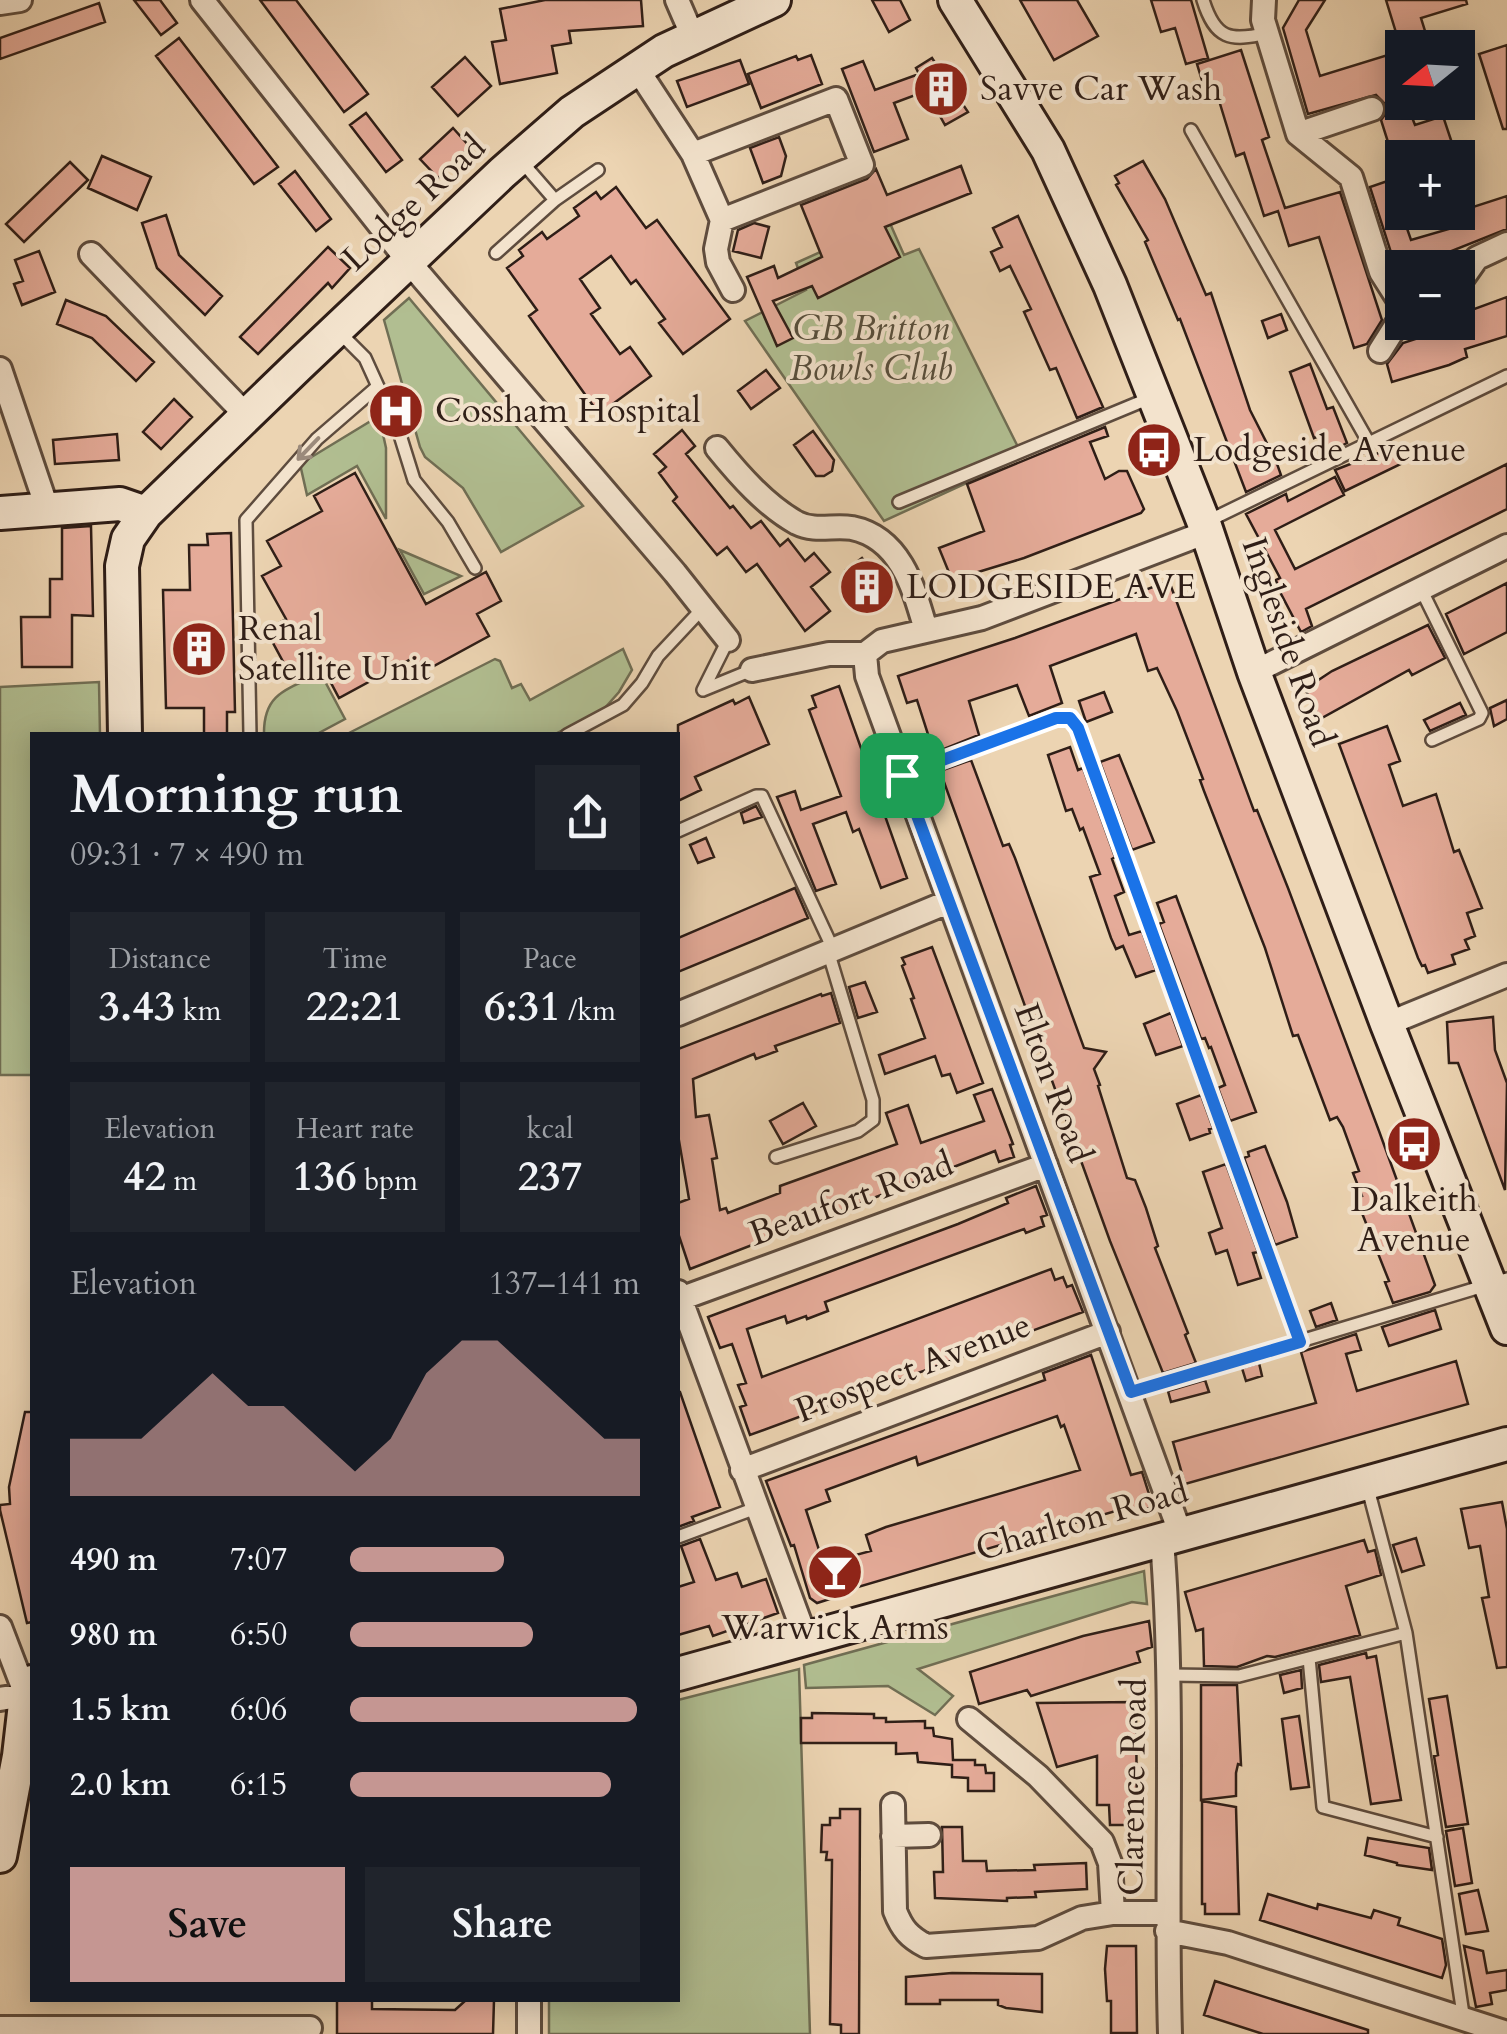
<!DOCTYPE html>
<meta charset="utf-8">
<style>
body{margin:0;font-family:Cardo,serif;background:#20242c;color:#f1f3f6;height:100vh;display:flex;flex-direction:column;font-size:38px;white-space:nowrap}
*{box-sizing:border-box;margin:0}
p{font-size:32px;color:#9ea1a6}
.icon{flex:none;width:55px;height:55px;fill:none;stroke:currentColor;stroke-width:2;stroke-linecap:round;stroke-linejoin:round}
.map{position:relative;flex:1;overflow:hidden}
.sheet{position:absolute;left:30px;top:732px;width:650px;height:1270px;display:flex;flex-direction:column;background:#171b24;border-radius:0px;box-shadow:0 5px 25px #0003}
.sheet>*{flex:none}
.needle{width:65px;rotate:252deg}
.fabs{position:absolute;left:1385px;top:30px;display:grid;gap:20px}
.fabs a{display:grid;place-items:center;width:90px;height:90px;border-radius:0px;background:#171b24;box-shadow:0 5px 25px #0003;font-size:50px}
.pin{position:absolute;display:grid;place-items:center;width:85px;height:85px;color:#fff;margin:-42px;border-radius:20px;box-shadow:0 5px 15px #0006}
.round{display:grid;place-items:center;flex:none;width:105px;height:105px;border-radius:0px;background:#20242c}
.summary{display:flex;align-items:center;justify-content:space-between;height:170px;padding:0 40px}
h1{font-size:55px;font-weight:600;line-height:75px}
.stats{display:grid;grid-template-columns:repeat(3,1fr);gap:15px;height:170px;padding:10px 40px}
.stats div{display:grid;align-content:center;border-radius:0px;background:#20242c;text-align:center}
.stats b{font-size:42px;font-weight:600}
.stats small{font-size:28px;font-weight:400}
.stats p{font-size:28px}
.chart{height:280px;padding:20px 40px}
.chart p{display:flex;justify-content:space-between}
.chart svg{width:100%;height:180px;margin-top:10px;fill:#c59692;opacity:.7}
.button{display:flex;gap:20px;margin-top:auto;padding:20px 40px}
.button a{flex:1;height:115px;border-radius:0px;background:#c59692;color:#111;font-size:40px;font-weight:600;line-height:115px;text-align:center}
.button a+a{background:#20242c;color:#f1f3f6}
ul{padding:0 40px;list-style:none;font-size:32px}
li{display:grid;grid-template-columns:160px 120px 1fr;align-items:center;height:75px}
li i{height:25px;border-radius:12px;background:#c59692}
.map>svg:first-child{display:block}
</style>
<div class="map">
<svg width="1507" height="2034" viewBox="0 0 1507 2034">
<rect width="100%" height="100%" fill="#ecd4b2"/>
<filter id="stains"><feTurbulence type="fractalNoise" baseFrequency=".002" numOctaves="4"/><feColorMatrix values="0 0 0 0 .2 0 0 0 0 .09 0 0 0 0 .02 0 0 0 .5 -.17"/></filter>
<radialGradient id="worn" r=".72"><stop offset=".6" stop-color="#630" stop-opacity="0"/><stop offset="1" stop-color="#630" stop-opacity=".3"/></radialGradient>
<path fill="#b1be91" stroke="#706e54" stroke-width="2.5" d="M889,221l15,34 15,-6 104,208 -139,64 -139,-200 61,-31 -10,-27z
M409,298l174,208 -82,46 -38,-64 -38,-31 -5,-10 -36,-127z
M379,416l7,32v71l-29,-53 -50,29 -7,-31z
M400,550l61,26 -37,18z
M623,649l9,21 -13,22 -16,18 -50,25h-208l150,-76 5,2 12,27 9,-4 9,16z
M321,674l24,45 -30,16h-51c-1,-42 23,-46 57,-61z
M99,682l1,53h-68v340h-32v-388z
M1144,1571l3,33 -15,-2 -214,67 35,27 -18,19 -47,-29 -82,2 -2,-23z
M799,1669l11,365h-261v-34h129v-300z"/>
<path fill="#e5ab99" stroke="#2f1e17" stroke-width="2.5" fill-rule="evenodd" d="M134,0h26l17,23 -16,12z
M260,0h36l72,94 -24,18z
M545,0h96l2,26 -74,5 2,12 -19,3 5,27 -57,11 -8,-42 14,-2 -6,-31z
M872,0h28l10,20 -21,12z
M1020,0h57l21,36 -44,24z
M1151,0h40l17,58 -22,6 -11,-36 -14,4z
M1299,0h26l-19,30 14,46 71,-22 11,37v11h4l9,23 28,-9 10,30 -36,12h-24l-12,-38 5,-7v-8l-10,-10 -68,19 -25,-86z
M1386,0h80l1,4 -46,14 4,13 -27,8z
M99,3l6,19 -105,37v-21z
M179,38l99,129 -24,17 -98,-128z
M1507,45v84h-4l-24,-75z
M1241,50l28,87 -7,3 23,68 55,-16 42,128 -15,24 -13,4 -35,-111 -30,9 -11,-35 -14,5 -20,-63 -8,3 -19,-62 -10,3 -10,-33z
M811,55l11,29 -61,24 -13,-34 48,-18 2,4z
M465,57l26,29 -33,30 -26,-29z
M932,58l36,54 -23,13 -19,-34 -32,12 14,36 -34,13 -32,-83 21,-8 12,29 44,-16 -3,-6z
M740,60l9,24 -62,23 -10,-26z
M366,113l36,47 -16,12 -36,-47z
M453,128l17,19 -32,31 -18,-19z
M779,137l7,19 -5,20 -18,7 -13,-35z
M102,156l49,21 -14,33 -49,-22z
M1143,161l22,38 41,96 5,-2 39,117 26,51 5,14 -35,17 -66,-173 -2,1 -33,-78 3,-2 -32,-55 3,-2 -4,-7z
M70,162l18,18 -64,62 -18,-18z
M961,166l10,27 -86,34 15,30 -82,41 -6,-12 -39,15 20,37 -16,8 -30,-69 27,-11 4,12 44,-21 -21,-52 66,-26 9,-10 11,26z
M295,171l36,48 -15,12 -37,-47z
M1402,176v38l9,26 38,-11 -4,-13 62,-20v33l-68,27 4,12h-47l-26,-81z
M616,187l30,41 11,-8 73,99 -47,35 -24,-31 6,-4 -29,-39 -5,4 -20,-28 -31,23 20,29 -9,6 29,40 10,-7 21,29 -52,38 -70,-98 8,-6 -30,-42 16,-12 -4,-6 23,-18 5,7 32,-23 -5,-8 22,-16 5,7z
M166,215l13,40 43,41 -17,19 -48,-47 -15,-45z
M1018,216l85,191 -26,11 -21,-50 -6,2 -26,-58 7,-3 -21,-43 -10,5 -9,-19 11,-5 -9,-19z
M754,223l15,4 -8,31 -28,-7 5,-21z
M328,247l22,21 -18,20 -4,-5 -70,71 -18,-17z
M39,251l16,41 -33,13 -8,-21 9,-3 -8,-21z
M1507,297v39l-42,13 2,8 -18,8 -57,17 -5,-18 16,-21 43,-14 -2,-7h14v-4l9,-2 -1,-4z
M66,300l40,16 48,46 -18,19 -44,-43 -35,-14z
M1281,314l6,16 -19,8 -6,-17z
M1310,364l17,45 6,-2 14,36 -20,10 -8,-17 -5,2 -24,-66z
M766,370l14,18 -29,21 -13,-18z
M174,399l18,18 -31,32 -18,-17z
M1105,427l3,9 -18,6 15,37 14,-8h8l17,38 -3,4 -117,45 -72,22 -13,-32 45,-17 -17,-47z
M682,430l13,16 -9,8 44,54 3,-2 18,22 10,-7 19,25 8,-7 17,22 9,-8 16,19 -19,15 19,24 -25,20 -48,-67 -11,8 -19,-25 -10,8 -44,-54 4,-4 -18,-24 7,-6 -12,-13z
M813,431l21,29 -2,11 -8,5h-8l-22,-31z
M117,434l2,26 -64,4 -2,-24z
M1399,445l8,16 -62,30 -10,-21z
M1507,464v45l-201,100 6,17 -11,6 -22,-42 -3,-10 4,-2 -34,-64 40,-20 2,7 47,-24 9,18 -69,35 20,39z
M355,473l71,131 60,-32 15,29 -24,13 12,22 -68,37 -8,-15 -74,40 -17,-32 -29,14 -27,-50 20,-11 -24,-43 19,-10 -14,-25 55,-30 -8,-15z
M91,526l2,90 -21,-1v52h-50l-1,-50h29v-38h12v-51z
M231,533l4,179h-8v23h-23v-27h-38l-3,-118h27l-1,-45h19l-1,-11z
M862,558l13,16 -16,13 -13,-17z
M1169,581l85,230 3,-1 31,78 91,243 56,154 -5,7 -37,11 -8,-21 4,-1 -33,-83 6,-2 -9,-23 6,-2 -16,-44 -6,-10 -7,3 -32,-85 -5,1 -28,-88 -61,-157 -4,-11 3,-1 -26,-68 -20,-43 -9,3 -12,-37 -86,32 12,37 -33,13 -12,-31 -48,16 10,34 -45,18 -17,-53 -10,3 -9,-27 117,-38z
M1507,583v49l-43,22 -18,-40z
M1428,625l17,33 -33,17 -3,-5 -89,49 -15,-30 27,-18z
M839,686l68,192 -26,10 -22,-59 -6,3 -7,-20 -33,12 23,60 -20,7 -39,-94 18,-6 6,19 40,-14 -32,-86 7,-3 -4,-11z
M1104,692l8,20 -26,10 -7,-21z
M749,697l20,47 -74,33 6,13 -23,11v-76l55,-25 2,4z
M1507,700v19l-13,7 -4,-18z
M1460,703l6,12 -36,16 -6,-11z
M1387,726l13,35 -11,4 14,41 33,-12 18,58 5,-2 23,58 -15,5 8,23 -10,4 4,9 -17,6 3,9 -27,9 -3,-8 -3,1 -4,-8 -79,-214z
M1070,747l8,23 5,-2 32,89 -3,2 12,33 -9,4 14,39 13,-4 14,39 -20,7 -13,-31 -7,3 -5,-11 -21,-61 10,-3 -17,-46 -3,2 -8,-21 -6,2 -18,-56z
M1119,755l35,87 -22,8 -32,-88z
M971,760l32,86 6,-2 6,14 69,190 22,4 -12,17 6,16 -2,1 29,92 8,2 11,28 12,38 -3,2 33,85 -3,2 11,28 -33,10 -53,-132 -170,-470z
M756,806l6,11 -18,6 -3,-10z
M706,838l8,19 -16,6 -8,-18z
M795,888l13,30 -130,54v-34z
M1176,896l80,216 -26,9 -12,-33 7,-3 -14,-38 -2,1 -4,-10 -4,1 -42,-115 5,-2 -7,-19z
M932,947l51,136 -26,10 -7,-19 -8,2 -7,-20 -50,18 -6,-19 46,-17 -14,-39 3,-1 -12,-32 3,-2 -3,-6z
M865,982l12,30 -19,6 -9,-31z
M831,993l9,30 -65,23 2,5 -21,8 -2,-5 -61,25 3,38 13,-2 8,43 -5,1 8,51 6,-2 2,5 31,-12 21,-8v-7l117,-42 -11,-31 22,-8 13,38 63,-22 -10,-26 18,-6 21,55 -3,1 4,12 -15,5 -4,-11 -305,118 -12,-36v-30l11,-4 -11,-64v-86l143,-55 1,2z
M1171,1013l12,33 -27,9 -12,-31z
M1493,1017l2,33 12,33 -2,107 -47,-127h-9l-2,-41z
M1201,1095l12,33 -4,1 1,4 -20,7 -13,-36z
M803,1103l13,23 -33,18 -13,-23z
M1265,1146l22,56 10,35 -22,8 -31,-87 5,-2 -1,-4z
M1226,1164l32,88 -5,1 8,25 -23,7 -11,-35 -11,4 -7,-21 13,-5 -19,-56z
M1036,1186l11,29 -6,2 3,9 -18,7 -2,-4 -199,73 3,9 -21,8 -1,-3 -19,7 -2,-7 -38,13 15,48 289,-108 4,11 8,-3 4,10 5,-2 11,27 -333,123 -10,-28 6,-2 -8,-20 8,-2 -14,-39 -12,4 -12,-31 250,-93 50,-21 -2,-5z
M1331,1303l6,17 -21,7 -6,-16z
M1435,1310l6,19 -52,17 -7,-19z
M1356,1334l5,16 -15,4 11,37 99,-30 12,43 -283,80 -12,-42 143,-39 -15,-51z
M1091,1355l40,120 11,-3 11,35 -22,7 -2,-7 -278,82 1,3 -35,11 -7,-5 -16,-53 -3,1 -25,-65 279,-101 -2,-7zM1057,1416l4,11 3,-2 16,45 -194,57 -20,8 5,16 -34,9 -4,-14 -14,4 -13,-40 24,-9 -4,-11 90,-33 2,8z
M1259,1363l3,13 -16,5 -4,-13z
M1205,1380l4,12 -38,10 -3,-11z
M678,1392h2l40,115 -28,10 2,4 -16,6z
M25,1412h7v210l-5,1 -27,-113v-5l10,-1 -1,-17z
M1502,1502l5,27v138l-10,1 -15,-70 7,-1 -9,-51 -11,2 -8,-39z
M1416,1538l8,27 -22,7 -9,-27z
M700,1539l16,41 21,-7 5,14 24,-8 12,34 -65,23 -4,-10 -31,9v-48l16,-5 -13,-36z
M1364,1540l4,12 7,-2 6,25 -35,11 14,49 -85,22 -8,-1 -30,11 -33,-1 -1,-37 -7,2 -11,-39z
M1149,1621l3,26 -15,5 3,10 -109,34 -4,-6 -48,14 -9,-32 113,-36z
M1366,1653l1,5 9,-2 25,144 -30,4 -21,-127 -29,5 -2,-17z
M1301,1670l1,18 -18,5 -4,-18z
M1201,1685h36l4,80 -3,-1 -2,9v23l-35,4z
M1447,1696l21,128 -22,3 -12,-71 4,-1 -9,-56z
M1136,1702l1,123h-27l-1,-20h-12v-49l-40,11 -20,-64z
M812,1713l62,1v4h12v4l39,-1v7h8l1,8 18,3 1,21h22v5h10l1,8h8v18h-26v-13l-16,-1v-12l-34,-3 -1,-9 -21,1v-11h-95v-25h11z
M1299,1716l10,71 -18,2 -9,-70z
M1202,1801l34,6 3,107h-34v-10h-3z
M840,1809h20l-1,225h-18v-9l-11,-1 2,-164h-6l1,-8h-6l1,-27h8v-7h10z
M942,1827h20l1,34h23l1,10 48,-1 -1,-5 52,-2 1,26 -52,3 1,5 -29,1v3l-72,-3 -1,-26h9z
M1463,1828l9,55 -17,3 -9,-55z
M1368,1838l61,10 3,22 -35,-5v-2l-32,-8z
M1478,1890l10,41 -22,3 -7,-40z
M1268,1894l49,15 1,-5 53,14 3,-8 26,8 -2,7 44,14 4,26 -4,13 -182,-58z
M1107,1946h29l1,87h-26v-32h-4l-2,-32z
M1464,1946l19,5 4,22 20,-3v20l-17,3 2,11 -16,3z
M952,1973l90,1v38l-36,-4 -8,-3v-5h-58v4h-34v-27z
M1215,1981l153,49v4h-105l-59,-19z
M337,2000h35v9l83,1 11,-10h28l-1,34h-156z"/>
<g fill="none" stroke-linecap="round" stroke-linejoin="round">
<g stroke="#5e4c3e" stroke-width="16">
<path id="lane" d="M1203,0c12,39 27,42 64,33
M1191,130l178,313
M522,162l33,38
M496,253l59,-53 43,-30
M340,333l25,25 35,77 14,45 34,42 27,46
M899,502l251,-104
M1208,521l299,-145
M1421,589l61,124 -3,6 -47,21
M703,690l25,-50
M703,690l49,-20
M250,735l-4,-215 71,-81 60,-52
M567,735l56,-30 19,-22 16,-27 45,-48
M902,775l154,-56 14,-1 8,9 222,615
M678,831l78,-35h6l71,153
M776,1157l82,-26 15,-11v-20l-45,-149
M1131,1392l376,-113
M1367,1485l39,148 58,388
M678,1537l78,-29
M1309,1658l14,149 114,30
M1170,1675l69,1 167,-43"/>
</g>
<g stroke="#5e4c3e" stroke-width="28">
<path id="street" d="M202,0l207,262 266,311 53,67
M677,0l16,37
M1264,0l-1,20 35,114 53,43 30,95 21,33
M0,3l20,-3
M636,67l57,87 29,66 -6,29 2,13 15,28
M1298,134l74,-25
M693,154l143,-55 26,66 -140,55
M91,254l156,162
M1458,285l19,-27 30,-14
M1380,351l22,-35
M0,369l47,139
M717,448c22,27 49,58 80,75 18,9 36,2 55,5 49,10 62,61 74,102
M865,654l2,22 314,859
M865,654l17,-13 100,-23 225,-86
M752,670l77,-16h36
M1254,672l253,-126
M678,1014l270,-112
M1387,1024l120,-49
M678,1292l128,347
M680,1299l366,-134
M742,1470l366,-138
M1162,1540c13,165 3,329 8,494
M0,1627l26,68 -26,4
M969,1719l69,57 64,66 8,21 3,50
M893,1805l2,106c7,18 14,26 31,35l112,-8 44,-20 31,-5h54
M893,1836l36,-1
M1167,1931l61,12 279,90
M0,2028h310
M529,2034v-34"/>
</g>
<g stroke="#2f1e17" stroke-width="38">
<path id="secondary" d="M955,0l93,150 62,135 94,238 50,149 133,352 120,304
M0,513l120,-9 26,9
M125,735l-3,-169 6,-27 18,-26 152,-147 204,-193 70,-61 92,-61 110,-51
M678,1674l829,-230
M0,1856l19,-100 7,-61 6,-13"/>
</g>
<use href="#lane" stroke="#f3e3cd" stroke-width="11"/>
<use href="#street" stroke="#f3e3cd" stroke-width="22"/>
<use href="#secondary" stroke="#f3e3cd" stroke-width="32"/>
</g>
<defs><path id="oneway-shaft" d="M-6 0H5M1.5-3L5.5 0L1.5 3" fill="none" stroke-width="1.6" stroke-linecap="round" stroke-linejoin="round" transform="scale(2.5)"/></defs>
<use stroke="#9b8a7b" href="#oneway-shaft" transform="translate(308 449) rotate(134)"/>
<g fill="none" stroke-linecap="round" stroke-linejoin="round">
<g stroke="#fff" stroke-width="20">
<path id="route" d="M1056,718h14l8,10 222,614 -169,50 -229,-617z"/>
</g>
<use href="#route" stroke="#1a73e8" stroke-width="12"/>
</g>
<defs>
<g id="building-disc" transform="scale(2.875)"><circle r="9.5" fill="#8f2418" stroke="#f3e3cd"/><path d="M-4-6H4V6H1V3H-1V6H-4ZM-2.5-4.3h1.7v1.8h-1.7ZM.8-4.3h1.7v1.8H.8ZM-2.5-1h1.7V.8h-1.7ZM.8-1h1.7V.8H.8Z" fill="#fff"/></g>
<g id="hospital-disc" transform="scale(2.875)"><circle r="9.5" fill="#8f2418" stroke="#f3e3cd"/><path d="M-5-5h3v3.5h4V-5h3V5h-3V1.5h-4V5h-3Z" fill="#fff"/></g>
<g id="bus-disc" transform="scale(2.875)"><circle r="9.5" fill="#8f2418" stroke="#f3e3cd"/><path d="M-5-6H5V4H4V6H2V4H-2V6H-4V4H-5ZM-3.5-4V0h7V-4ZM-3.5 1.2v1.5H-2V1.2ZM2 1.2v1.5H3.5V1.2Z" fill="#fff"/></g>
<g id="bar-disc" transform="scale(2.875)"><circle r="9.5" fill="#8f2418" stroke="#f3e3cd"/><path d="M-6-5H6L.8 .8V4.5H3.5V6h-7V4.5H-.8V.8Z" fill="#fff"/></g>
</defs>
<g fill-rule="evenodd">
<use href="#building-disc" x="941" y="89"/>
<use href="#hospital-disc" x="396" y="411"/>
<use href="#bus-disc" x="1154" y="450"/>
<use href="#building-disc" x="867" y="587"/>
<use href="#building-disc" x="199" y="649"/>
<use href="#bus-disc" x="1414" y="1144"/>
<use href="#bar-disc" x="835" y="1572"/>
</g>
<g text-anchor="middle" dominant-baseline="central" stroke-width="8" stroke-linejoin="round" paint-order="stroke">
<g font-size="35" fill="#2f1e17" stroke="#f3e3cd" text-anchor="start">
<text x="980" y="89">Savve Car Wash</text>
<text x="435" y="411">Cossham Hospital</text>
<text x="1193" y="450">Lodgeside Avenue</text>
<text x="906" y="587">LODGESIDE AVE</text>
<text x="238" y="629">Renal<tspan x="238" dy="40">Satellite Unit</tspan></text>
<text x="1414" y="1200" text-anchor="middle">Dalkeith<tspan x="1414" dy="40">Avenue</tspan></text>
<text x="835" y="1628" text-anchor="middle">Warwick Arms</text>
</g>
<g font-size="35" fill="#2f1e17" stroke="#f3e3cd">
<text transform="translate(414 203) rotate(-43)">Lodge Road</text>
<text transform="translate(1288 642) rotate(71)">Ingleside Road</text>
<text transform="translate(1053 1083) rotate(70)">Elton Road</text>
<text transform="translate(851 1199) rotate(-20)">Beaufort Road</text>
<text transform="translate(913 1368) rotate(-21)">Prospect Avenue</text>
<text transform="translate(1082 1520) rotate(-16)">Charlton Road</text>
<text transform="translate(1133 1787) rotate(-89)">Clarence Road</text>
</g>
<g font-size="35" font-style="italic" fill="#564e3c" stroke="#f3e3cd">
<text x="871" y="329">GB Britton<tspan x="871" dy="40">Bowls Club</tspan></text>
</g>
</g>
<rect width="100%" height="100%" filter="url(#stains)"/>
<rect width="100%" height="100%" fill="url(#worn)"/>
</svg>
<div class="fabs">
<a><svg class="needle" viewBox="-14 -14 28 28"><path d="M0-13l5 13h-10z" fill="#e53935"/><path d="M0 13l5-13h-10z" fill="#9ea1a6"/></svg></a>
<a>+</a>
<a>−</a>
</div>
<div class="pin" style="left:902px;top:775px;background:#1e9e55"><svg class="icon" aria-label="arrive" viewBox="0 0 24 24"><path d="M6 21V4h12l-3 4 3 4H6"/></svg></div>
<section class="sheet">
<div class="summary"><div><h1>Morning run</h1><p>09:31 · 7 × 490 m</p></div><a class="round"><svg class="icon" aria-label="share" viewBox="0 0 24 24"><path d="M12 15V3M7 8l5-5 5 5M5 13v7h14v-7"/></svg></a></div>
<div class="stats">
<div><p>Distance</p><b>3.43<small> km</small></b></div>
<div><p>Time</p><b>22:21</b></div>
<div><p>Pace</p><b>6:31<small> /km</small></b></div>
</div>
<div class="stats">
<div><p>Elevation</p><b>42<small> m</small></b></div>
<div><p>Heart rate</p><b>136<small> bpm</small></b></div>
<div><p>kcal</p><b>237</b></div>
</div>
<div class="chart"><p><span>Elevation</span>137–141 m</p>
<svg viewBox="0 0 160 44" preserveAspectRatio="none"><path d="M0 44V30L10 30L20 30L30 22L40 14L50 22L60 22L70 30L80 38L90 30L100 14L110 6L120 6L130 14L140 22L150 30L160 30V44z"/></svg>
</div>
<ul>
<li><b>490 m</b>7:07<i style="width:53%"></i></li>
<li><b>980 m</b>6:50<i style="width:63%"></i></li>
<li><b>1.5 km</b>6:06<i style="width:99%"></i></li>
<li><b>2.0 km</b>6:15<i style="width:90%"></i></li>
</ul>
<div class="button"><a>Save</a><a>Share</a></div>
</section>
</div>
